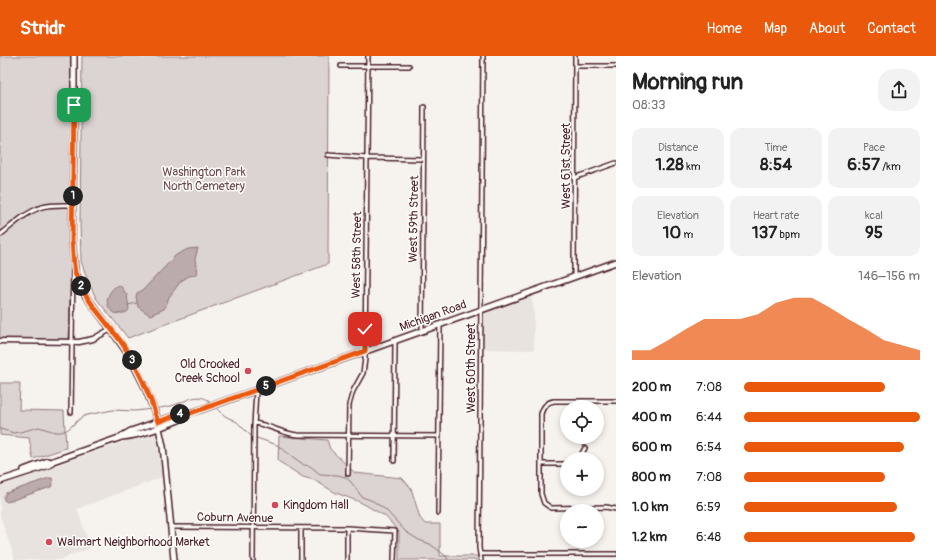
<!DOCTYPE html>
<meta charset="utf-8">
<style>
body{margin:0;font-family:Pangolin,sans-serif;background:#f2f2f2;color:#222;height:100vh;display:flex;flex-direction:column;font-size:15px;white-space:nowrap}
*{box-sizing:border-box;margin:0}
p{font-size:13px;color:#767676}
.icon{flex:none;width:22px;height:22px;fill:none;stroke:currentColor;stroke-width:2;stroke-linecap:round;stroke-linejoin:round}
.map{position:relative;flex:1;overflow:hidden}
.sheet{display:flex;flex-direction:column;background:#fff;width:320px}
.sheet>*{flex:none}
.buttons{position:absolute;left:560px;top:344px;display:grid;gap:8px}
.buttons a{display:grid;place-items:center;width:44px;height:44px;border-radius:50%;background:#fff;box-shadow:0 2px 6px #0003;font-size:20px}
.pin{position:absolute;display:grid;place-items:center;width:34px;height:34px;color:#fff;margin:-17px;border-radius:8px;box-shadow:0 2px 6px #0006}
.km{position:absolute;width:20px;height:20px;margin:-10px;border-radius:50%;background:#222;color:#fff;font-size:11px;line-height:20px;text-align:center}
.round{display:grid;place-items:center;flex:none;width:42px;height:42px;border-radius:16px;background:#f2f2f2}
.overview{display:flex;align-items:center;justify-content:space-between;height:68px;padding:0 16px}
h1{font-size:22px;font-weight:700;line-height:30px}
.stats{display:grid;grid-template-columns:repeat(3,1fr);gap:6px;height:68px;padding:4px 16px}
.stats div{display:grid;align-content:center;border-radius:10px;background:#f2f2f2;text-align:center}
.stats b{font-size:17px;font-weight:700}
.stats small{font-size:11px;font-weight:400}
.stats p{font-size:11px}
.chart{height:112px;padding:8px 16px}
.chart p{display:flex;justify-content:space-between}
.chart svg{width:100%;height:72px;margin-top:4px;fill:#ea580c;opacity:.7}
ul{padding:0 16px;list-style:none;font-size:13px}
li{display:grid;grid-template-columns:64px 48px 1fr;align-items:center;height:30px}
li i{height:10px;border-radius:5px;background:#ea580c}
header{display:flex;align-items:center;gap:24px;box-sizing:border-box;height:56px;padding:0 20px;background:#ea580c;color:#fff}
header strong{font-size:19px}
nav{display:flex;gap:22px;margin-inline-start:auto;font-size:14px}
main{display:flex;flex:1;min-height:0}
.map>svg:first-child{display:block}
</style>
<header>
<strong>Stridr</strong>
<nav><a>Home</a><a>Map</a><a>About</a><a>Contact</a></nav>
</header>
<main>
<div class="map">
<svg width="616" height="504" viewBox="0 0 616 504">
<rect width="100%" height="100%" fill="#f6f3ef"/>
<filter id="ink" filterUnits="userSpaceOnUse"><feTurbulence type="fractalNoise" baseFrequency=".025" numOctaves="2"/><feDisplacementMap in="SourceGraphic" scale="8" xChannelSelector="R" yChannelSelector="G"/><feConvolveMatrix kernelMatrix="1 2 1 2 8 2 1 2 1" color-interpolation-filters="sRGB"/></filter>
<g filter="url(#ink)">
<path fill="#e9e3e0" d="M531,239l3,16v39l-51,-1 1,-37z
M155,375l8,46 -86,32 14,39 -32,12h-44l-15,-44v-31z"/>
<path fill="#dcd4d2" stroke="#937a7e" d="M0,0h74v77l-5,206 -69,1z
M82,0h247l-1,208 -200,74 -32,-40 -8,-17 -7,-20 -1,-40z
M0,327h20l-1,27 45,1 2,37 -33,11 -4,-21 -29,-3z
M279,380l48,4 3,9 25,24 47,5 9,10 9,30 5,6h15v32h38l1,4h-80v-28l-14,-16 -25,-14 -24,-9 -22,-13 -11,-3 -25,-16z"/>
<path fill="#bbabac" stroke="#8e7378" d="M198,192l-3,11 2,14 -2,2 -6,1 -8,5 -12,16 -3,9 -2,3 -14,6 -12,-8 -2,-10 1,-4 6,-3 33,-35 12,-6z
M120,229l7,10 2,14 -2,3c-12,4 -18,1 -20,-12 2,-7 6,-14 13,-15z
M49,422h3l1,6 -2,3 -41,14 -3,1 -3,-2v-4l2,-3z"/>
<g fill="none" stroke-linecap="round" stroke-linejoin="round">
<path stroke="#8e7378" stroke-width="1" d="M128,249l9,-2
M216,351l9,9 12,6 14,14 26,9 27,20 6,1 10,8 18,1 7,2 6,5 11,15 11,4 13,9 20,22 13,8 11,4 16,12 2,4
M155,353c7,-2 16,-2 22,-5 13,-5 23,-12 35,-1
M0,373l14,4 6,-1 19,-5 16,5h6l6,-2 15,-13 5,-2 26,-5 22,1 17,-2"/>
<g stroke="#4a1f2b" stroke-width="6">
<path id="minor" d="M341,10h68
M575,10h41
M328,99l39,3 56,1
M574,122l42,-15
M0,179c13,-10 26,-23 42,-28 9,-3 21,-2 31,-2
M574,221l1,-221
M422,275l2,-224
M616,345h-62c-7,1 -11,5 -13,13v80l3,9 7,5 55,-1 10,2
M71,356l2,-142
M254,367c16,2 29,11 44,12l141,1
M579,403l6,-11
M394,405l1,-120
M541,408h26
M348,418l1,-69 4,-14 10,-18 2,-14 3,-303
M438,457l2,-189
M171,471l176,1 48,3 -1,29
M480,498h136
M253,504l1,-134 2,-36
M301,504v-32
M347,504v-32
M481,504l-2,-12 4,-492"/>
</g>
<g stroke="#4a1f2b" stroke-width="7">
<path id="tertiary" d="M0,285l79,1 14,-3 18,-10"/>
</g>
<g stroke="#4a1f2b" stroke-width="8">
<path id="primary" d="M74,0v77l-2,108 3,30 10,24 30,40 15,22 14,28 12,30 7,31 11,114
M122,381c22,-2 44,-12 64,-20l3,-4
M24,414l24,-9 3,1
M0,425l49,-16 4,-4 66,-23 12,-7 52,-18h6l11,-3 416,-148"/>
</g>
<use href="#minor" stroke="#fdfcf7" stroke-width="3"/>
<use href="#tertiary" stroke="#fdfcf7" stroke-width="4"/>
<use href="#primary" stroke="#fdfcf7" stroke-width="5"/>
</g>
</g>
<g fill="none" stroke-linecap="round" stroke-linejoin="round" filter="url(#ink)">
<g stroke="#fff" stroke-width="8">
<path id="route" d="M74,49l-2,136c1,10 1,21 3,31 9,29 32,49 49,74 15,23 26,49 34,76l24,-9 6,1 6,-2 171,-61v-22"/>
</g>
<use href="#route" stroke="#ea580c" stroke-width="5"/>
</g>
<g fill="#d1495b" stroke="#fdfcf7" stroke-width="1.5">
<circle cx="248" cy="315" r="4"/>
<circle cx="275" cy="449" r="4"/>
<circle cx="49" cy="486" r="4"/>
</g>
<g text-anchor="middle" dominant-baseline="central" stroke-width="3" stroke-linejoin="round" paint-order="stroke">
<g font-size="12" fill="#4a1f2b" stroke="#fdfcf7">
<text transform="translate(566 110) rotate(-90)">West 61st Street</text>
<text transform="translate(414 163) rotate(-89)">West 59th Street</text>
<text transform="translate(357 199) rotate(-89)">West 58th Street</text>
<text transform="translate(433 260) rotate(-20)">Michigan Road</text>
<text transform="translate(471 312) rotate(-90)">West 60th Street</text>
<text transform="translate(235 462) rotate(1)">Coburn Avenue</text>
</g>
<g font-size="12" fill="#6e4c55" stroke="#fdfcf7">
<text x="204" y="116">Washington Park<tspan x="204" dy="14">North Cemetery</tspan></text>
</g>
<g font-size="12" fill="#4a1f2b" stroke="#fdfcf7" text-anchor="start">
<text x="240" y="308" text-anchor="end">Old Crooked<tspan x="240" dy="14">Creek School</tspan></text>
<text x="283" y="449">Kingdom Hall</text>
<text x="57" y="486">Walmart Neighborhood Market</text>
</g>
</g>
</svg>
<div class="buttons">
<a><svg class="icon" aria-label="locate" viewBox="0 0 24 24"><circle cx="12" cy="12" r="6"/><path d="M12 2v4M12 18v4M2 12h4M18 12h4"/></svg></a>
<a>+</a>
<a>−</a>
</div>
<div class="pin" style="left:74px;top:49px;background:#1e9e55"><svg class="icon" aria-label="arrive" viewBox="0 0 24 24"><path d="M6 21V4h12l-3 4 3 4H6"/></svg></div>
<div class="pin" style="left:365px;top:273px;background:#d93025"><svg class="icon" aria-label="check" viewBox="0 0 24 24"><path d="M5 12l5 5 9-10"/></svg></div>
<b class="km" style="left:73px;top:140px">1</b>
<b class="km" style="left:81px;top:230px">2</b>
<b class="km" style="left:132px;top:304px">3</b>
<b class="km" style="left:180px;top:358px">4</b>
<b class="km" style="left:266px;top:330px">5</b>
</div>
<section class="sheet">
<div class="overview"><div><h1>Morning run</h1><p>08:33</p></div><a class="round"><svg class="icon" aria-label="share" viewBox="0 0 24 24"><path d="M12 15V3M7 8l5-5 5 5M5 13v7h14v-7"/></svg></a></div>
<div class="stats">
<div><p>Distance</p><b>1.28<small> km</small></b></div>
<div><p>Time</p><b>8:54</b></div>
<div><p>Pace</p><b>6:57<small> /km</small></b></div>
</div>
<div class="stats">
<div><p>Elevation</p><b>10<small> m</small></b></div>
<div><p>Heart rate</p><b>137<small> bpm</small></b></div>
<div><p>kcal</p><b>95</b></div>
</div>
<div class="chart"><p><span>Elevation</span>146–156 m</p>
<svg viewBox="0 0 160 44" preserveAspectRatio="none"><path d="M0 44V38L10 38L20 32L30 25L40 19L50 19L60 19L70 16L80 9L90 6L100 6L110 12L120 19L130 25L140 32L150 35L160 38V44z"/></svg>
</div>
<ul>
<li><b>200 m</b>7:08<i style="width:80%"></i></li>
<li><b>400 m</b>6:44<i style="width:100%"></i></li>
<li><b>600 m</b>6:54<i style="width:91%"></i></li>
<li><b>800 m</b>7:08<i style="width:80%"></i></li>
<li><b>1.0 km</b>6:59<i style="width:87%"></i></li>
<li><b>1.2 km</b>6:48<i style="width:97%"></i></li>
</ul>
</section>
</main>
